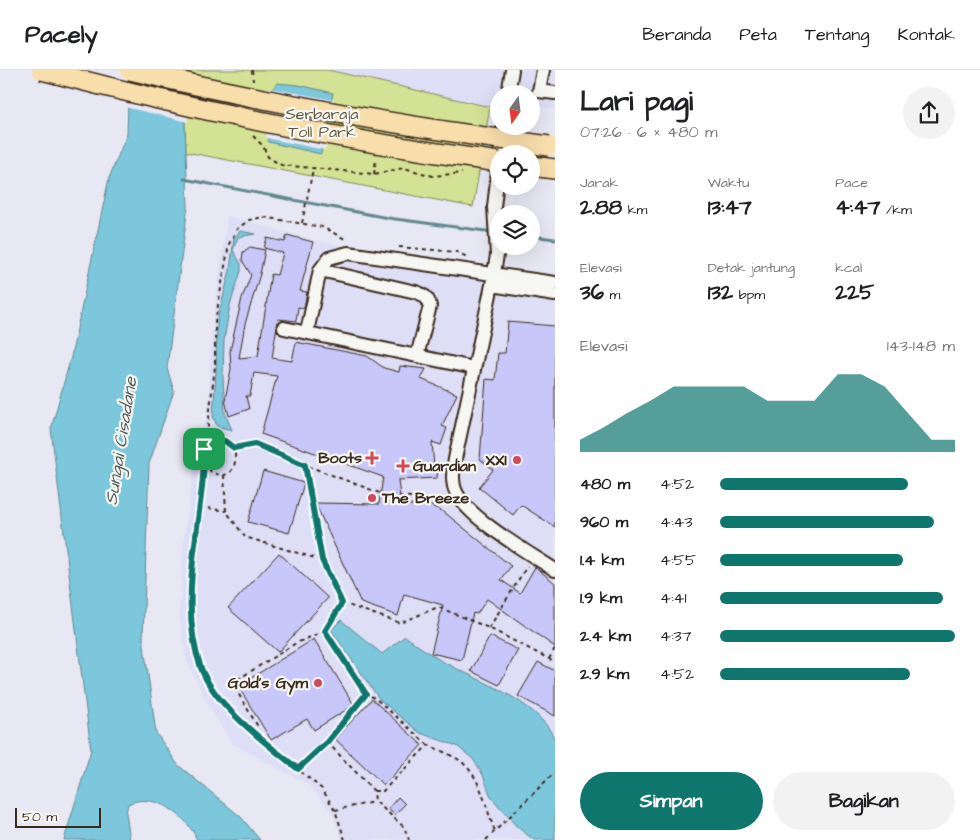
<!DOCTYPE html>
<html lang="id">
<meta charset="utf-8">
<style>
body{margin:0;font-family:"Architects Daughter",sans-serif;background:#f2f2f2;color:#202124;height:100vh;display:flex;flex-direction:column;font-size:19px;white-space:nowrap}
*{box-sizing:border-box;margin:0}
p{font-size:16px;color:#757577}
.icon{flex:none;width:28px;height:28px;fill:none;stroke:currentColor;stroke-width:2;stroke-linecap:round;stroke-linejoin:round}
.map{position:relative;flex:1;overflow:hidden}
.drawer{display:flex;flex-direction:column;background:#fff;width:425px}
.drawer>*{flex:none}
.needle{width:32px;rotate:194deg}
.controls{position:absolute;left:490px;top:15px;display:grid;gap:10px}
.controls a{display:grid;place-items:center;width:50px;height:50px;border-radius:50%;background:#fff;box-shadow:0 5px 20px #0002;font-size:25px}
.scale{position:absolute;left:15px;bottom:12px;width:86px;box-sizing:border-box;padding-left:5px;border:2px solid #3b2a1e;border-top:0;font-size:14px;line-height:18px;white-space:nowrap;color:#3b2a1e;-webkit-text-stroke:4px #f6f6f2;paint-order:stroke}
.pin{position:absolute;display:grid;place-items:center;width:42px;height:42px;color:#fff;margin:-21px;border-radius:10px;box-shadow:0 2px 8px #0006}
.round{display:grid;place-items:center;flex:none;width:52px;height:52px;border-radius:26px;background:#f2f2f2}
.summary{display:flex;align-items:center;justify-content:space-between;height:85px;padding:0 25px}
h1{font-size:28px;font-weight:700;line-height:38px}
.figures{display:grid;grid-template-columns:repeat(3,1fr);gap:8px;height:85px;padding:5px 25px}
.figures div{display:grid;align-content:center}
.figures b{font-size:21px;font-weight:700}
.figures small{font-size:14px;font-weight:400}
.figures p{font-size:14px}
.chart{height:140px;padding:10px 25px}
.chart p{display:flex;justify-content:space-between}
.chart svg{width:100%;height:90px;margin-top:5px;fill:#0f766e;opacity:.7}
.button{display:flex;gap:10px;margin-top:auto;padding:10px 25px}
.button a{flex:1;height:58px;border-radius:30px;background:#0f766e;color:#fff;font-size:20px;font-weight:700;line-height:58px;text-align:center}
.button a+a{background:#f2f2f2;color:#202124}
ul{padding:0 25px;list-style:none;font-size:16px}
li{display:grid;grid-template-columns:80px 60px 1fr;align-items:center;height:38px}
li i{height:12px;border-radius:6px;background:#0f766e}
header{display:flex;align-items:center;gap:30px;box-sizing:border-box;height:70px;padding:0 25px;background:#fff;border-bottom:1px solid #e0e0e0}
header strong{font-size:24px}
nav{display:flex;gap:28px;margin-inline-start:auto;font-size:18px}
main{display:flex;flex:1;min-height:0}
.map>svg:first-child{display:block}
</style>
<header>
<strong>Pacely</strong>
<nav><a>Beranda</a><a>Peta</a><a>Tentang</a><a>Kontak</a></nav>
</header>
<main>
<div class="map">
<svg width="555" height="770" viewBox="0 0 555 770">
<rect width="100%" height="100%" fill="#e8e8f4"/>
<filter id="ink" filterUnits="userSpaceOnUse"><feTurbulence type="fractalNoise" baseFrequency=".02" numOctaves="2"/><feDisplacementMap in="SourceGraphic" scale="10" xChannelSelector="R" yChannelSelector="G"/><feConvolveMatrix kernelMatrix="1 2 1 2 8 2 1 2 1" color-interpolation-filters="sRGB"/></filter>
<g filter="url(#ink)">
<path fill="#dedef6" d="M328,0h227v39l-24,-3v-12h-32v12l-9,1z
M227,146l94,26 234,40v558h-213l-9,-25 -24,-30 -78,-42 -26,-44 -19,-40 -7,-45 5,-77 11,-79 13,-47 2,-66z"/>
<path fill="#d4e295" stroke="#88865a" d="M183,0h145l162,37 -17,100 -287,-55z"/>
<path fill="#7cc7db" stroke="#62888f" d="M129,0h54l5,136 -21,162 7,23 -25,73 -6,174 13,95 22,32 63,52 19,23h-63c-9,-24 -43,-49 -69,-36l-2,9 4,27h-66l27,-90 -40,-321 20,-72 38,-179 18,-44z
M277,13l22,2 34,8 -12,61 -53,-12 3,-51z
M240,161l16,3 -18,3 -5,13 8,14v7l-11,34 -6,35 -1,38 2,35 7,17 -15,-4 -4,-10 3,-44 1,-51 13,-51 4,-32z
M341,550l41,34 23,-18c11,8 23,17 35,24 35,20 99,40 115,80v100h-21l-17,-13 -26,-30 -8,-22 -10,-16 -16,-13 -37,-13 -40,-33 -49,-70z"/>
<path fill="#e8e8f4" d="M126,0h60l2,52 -63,-15z
M270,18l64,12 -9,50 -59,-12z"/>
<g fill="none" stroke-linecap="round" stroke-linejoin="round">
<path stroke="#62888f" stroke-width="3" d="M184,109l204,39 105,14
M531,166l24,3"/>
</g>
<path fill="#c7c7f9" stroke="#3b2a1e" d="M287,165l26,7 -13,49 7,1 -3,16 -6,-1 -2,14 -18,-2 -6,39 20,3 4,-19 71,14 17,12 15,4 1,-6 26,3 -5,10 36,15 -15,32 5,2 -6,17 -9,-3 2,25 4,2 -1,9 -39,2 3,25h28l15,7 67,54 -10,14 19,13 15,-26 20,16v64l-68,-48 -10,15 -4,-1 -11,47 -31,-7 12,-48 -39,-11 -6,22 -37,-13 -46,-100 64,1 4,-27 -122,-43 16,-58 -23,-3 -4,23h-4l3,13 -20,7 -4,-16 6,-31 -1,-18 12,-53 9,-23 -9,-15 1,-8 7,-5 15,3 -5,24 -15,50 -6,34 19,-2 13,-82 6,1 6,-22 -19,-5 3,-10 18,4z
M508,252l47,4v201l-34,-22 -8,10 -34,-28 14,-17 -13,-11 6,-80 9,1 3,-27h7z
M263,401l41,12 -15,50 -41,-11z
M279,483l49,45 -50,54 -50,-44z
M490,566l28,14 -19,35 -28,-14z
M314,569l40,66 -40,25 -7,-11 -36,21 -33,-54z
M538,592l17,9v45l-37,-20z
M372,629l50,46 -38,40 -49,-46z
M398,727l7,7 -10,11 -7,-6z"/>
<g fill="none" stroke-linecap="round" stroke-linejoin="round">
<g stroke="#3b2a1e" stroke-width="16">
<path id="minor" d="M543,0l-4,21 16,2
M508,24l4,-24
M500,84l4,-28
M499,93l-5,44 3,48 -5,30 -37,174c-2,12 -4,24 2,35 14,26 72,59 98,76
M320,200l9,-12 19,-5 207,30
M492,215l63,10
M284,258l190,40
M307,262l13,-62 96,22c8,3 12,5 14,14l-13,50"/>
</g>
<g stroke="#3b2a1e" stroke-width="22">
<path id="highway" d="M531,96l24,3"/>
</g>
<path stroke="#3b2a1e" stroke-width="2" stroke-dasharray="4 4" stroke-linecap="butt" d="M252,0l1,11
M253,66l10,10 5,11 13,8 93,9 30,-6 29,8 29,-3
M374,104l2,-15
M302,153l11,-54
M399,177l58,5 10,5
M234,378l21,-4 50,20
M204,379c41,-35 42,52 1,18
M224,405l2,36 19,26 76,23
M200,437l26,4
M342,533l58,20 38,-16 51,21 66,34
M489,558l38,-62
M549,589l6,-11
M250,660l7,-5 -25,-42 64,-40 29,-12
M327,672l47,49 1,10 29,26 5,13
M428,675l-53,-47 -9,-4 -41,-63 17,-28 -20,-43 -17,-95 80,30 62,5
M298,699l29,-27 39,-48
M374,721h9l45,-46c9,4 19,8 28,13 26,16 28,47 39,73
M335,740l39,-8
M345,770l-10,-30 -13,-21 -72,-59 -26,-26 -23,-35 -11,-45 5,-85 20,-173v-44l14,-78 8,-15 12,-9 14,-3 59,10 25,13
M486,770l69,-68"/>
<use href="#minor" stroke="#f6f6f2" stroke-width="12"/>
<use href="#highway" stroke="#f8deab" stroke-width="19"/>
<g stroke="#3b2a1e" stroke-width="22" stroke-linecap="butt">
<path id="highway-bridge" d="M42,0c151,40 303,71 457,92
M130,0c139,33 278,57 419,76"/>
</g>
<use href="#highway-bridge" stroke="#f8deab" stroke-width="19"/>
</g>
</g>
<g fill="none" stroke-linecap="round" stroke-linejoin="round" filter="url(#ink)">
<g stroke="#fff" stroke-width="10">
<path id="route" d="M213,371h12l9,7 21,-4 50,21 17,95 20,43 -17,28 41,63 -39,48 -29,27c-31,-25 -83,-63 -97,-101 -15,-41 -11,-89 -5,-132 3,-29 9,-58 8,-87z"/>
</g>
<use href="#route" stroke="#0f766e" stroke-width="6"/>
</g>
<g fill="#d1495b" stroke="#f6f6f2" stroke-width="2">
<path d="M369.5 380.5h5v5h5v5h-5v5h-5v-5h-5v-5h5z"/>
<circle cx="517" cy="390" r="5"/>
<path d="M400.5 388.5h5v5h5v5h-5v5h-5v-5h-5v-5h5z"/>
<circle cx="372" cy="428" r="5"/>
<circle cx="318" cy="613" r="5"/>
</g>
<g text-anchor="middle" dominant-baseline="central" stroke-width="4.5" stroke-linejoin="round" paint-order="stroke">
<g font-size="16" fill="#61583c" stroke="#f6f6f2">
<text x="322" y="44">Serbaraja<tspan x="322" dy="18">Toll Park</tspan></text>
</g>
<g font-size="16" font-weight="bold" fill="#3b2a1e" stroke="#f6f6f2" text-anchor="end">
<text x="362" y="388">Boots</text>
<text x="507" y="390">XXI</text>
<text x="413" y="396" text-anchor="start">Guardian</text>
<text x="382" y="428" text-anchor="start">The Breeze</text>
<text x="308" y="613">Gold's Gym</text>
</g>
<g font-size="18" font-style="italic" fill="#4e5957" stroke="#f6f6f2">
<text transform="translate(121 371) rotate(-81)">Sungai Cisadane</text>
</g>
</g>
</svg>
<div class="controls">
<a><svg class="needle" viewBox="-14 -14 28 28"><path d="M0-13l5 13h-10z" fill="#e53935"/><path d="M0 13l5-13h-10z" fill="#757577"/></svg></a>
<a><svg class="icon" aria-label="locate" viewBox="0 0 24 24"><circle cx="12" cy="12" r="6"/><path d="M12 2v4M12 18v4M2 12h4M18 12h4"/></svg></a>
<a><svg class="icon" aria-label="layers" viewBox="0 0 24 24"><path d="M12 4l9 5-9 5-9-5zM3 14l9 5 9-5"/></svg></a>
</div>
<div class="scale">50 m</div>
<div class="pin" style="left:204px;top:379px;background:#1e9e55"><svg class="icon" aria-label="arrive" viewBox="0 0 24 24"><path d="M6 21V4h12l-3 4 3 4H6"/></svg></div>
</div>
<section class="drawer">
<div class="summary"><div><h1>Lari pagi</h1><p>07:26 · 6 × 480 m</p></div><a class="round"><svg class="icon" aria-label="share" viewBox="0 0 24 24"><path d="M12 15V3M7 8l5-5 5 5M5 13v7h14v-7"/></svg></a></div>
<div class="figures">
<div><p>Jarak</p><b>2.88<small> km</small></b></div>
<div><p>Waktu</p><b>13:47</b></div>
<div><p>Pace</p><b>4:47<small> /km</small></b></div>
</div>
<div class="figures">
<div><p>Elevasi</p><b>36<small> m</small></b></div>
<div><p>Detak jantung</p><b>132<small> bpm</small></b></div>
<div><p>kcal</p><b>225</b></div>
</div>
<div class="chart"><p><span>Elevasi</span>143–148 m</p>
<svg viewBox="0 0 160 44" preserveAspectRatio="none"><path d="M0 44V38L10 32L20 25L30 19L40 12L50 12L60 12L70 12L80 19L90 19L100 19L110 6L120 6L130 12L140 25L150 38L160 38V44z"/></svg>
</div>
<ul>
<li><b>480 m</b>4:52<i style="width:80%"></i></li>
<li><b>960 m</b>4:43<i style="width:91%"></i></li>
<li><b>1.4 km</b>4:55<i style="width:78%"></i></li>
<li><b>1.9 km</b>4:41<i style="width:95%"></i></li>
<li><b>2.4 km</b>4:37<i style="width:100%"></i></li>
<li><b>2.9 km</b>4:52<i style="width:81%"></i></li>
</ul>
<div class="button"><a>Simpan</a><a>Bagikan</a></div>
</section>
</main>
